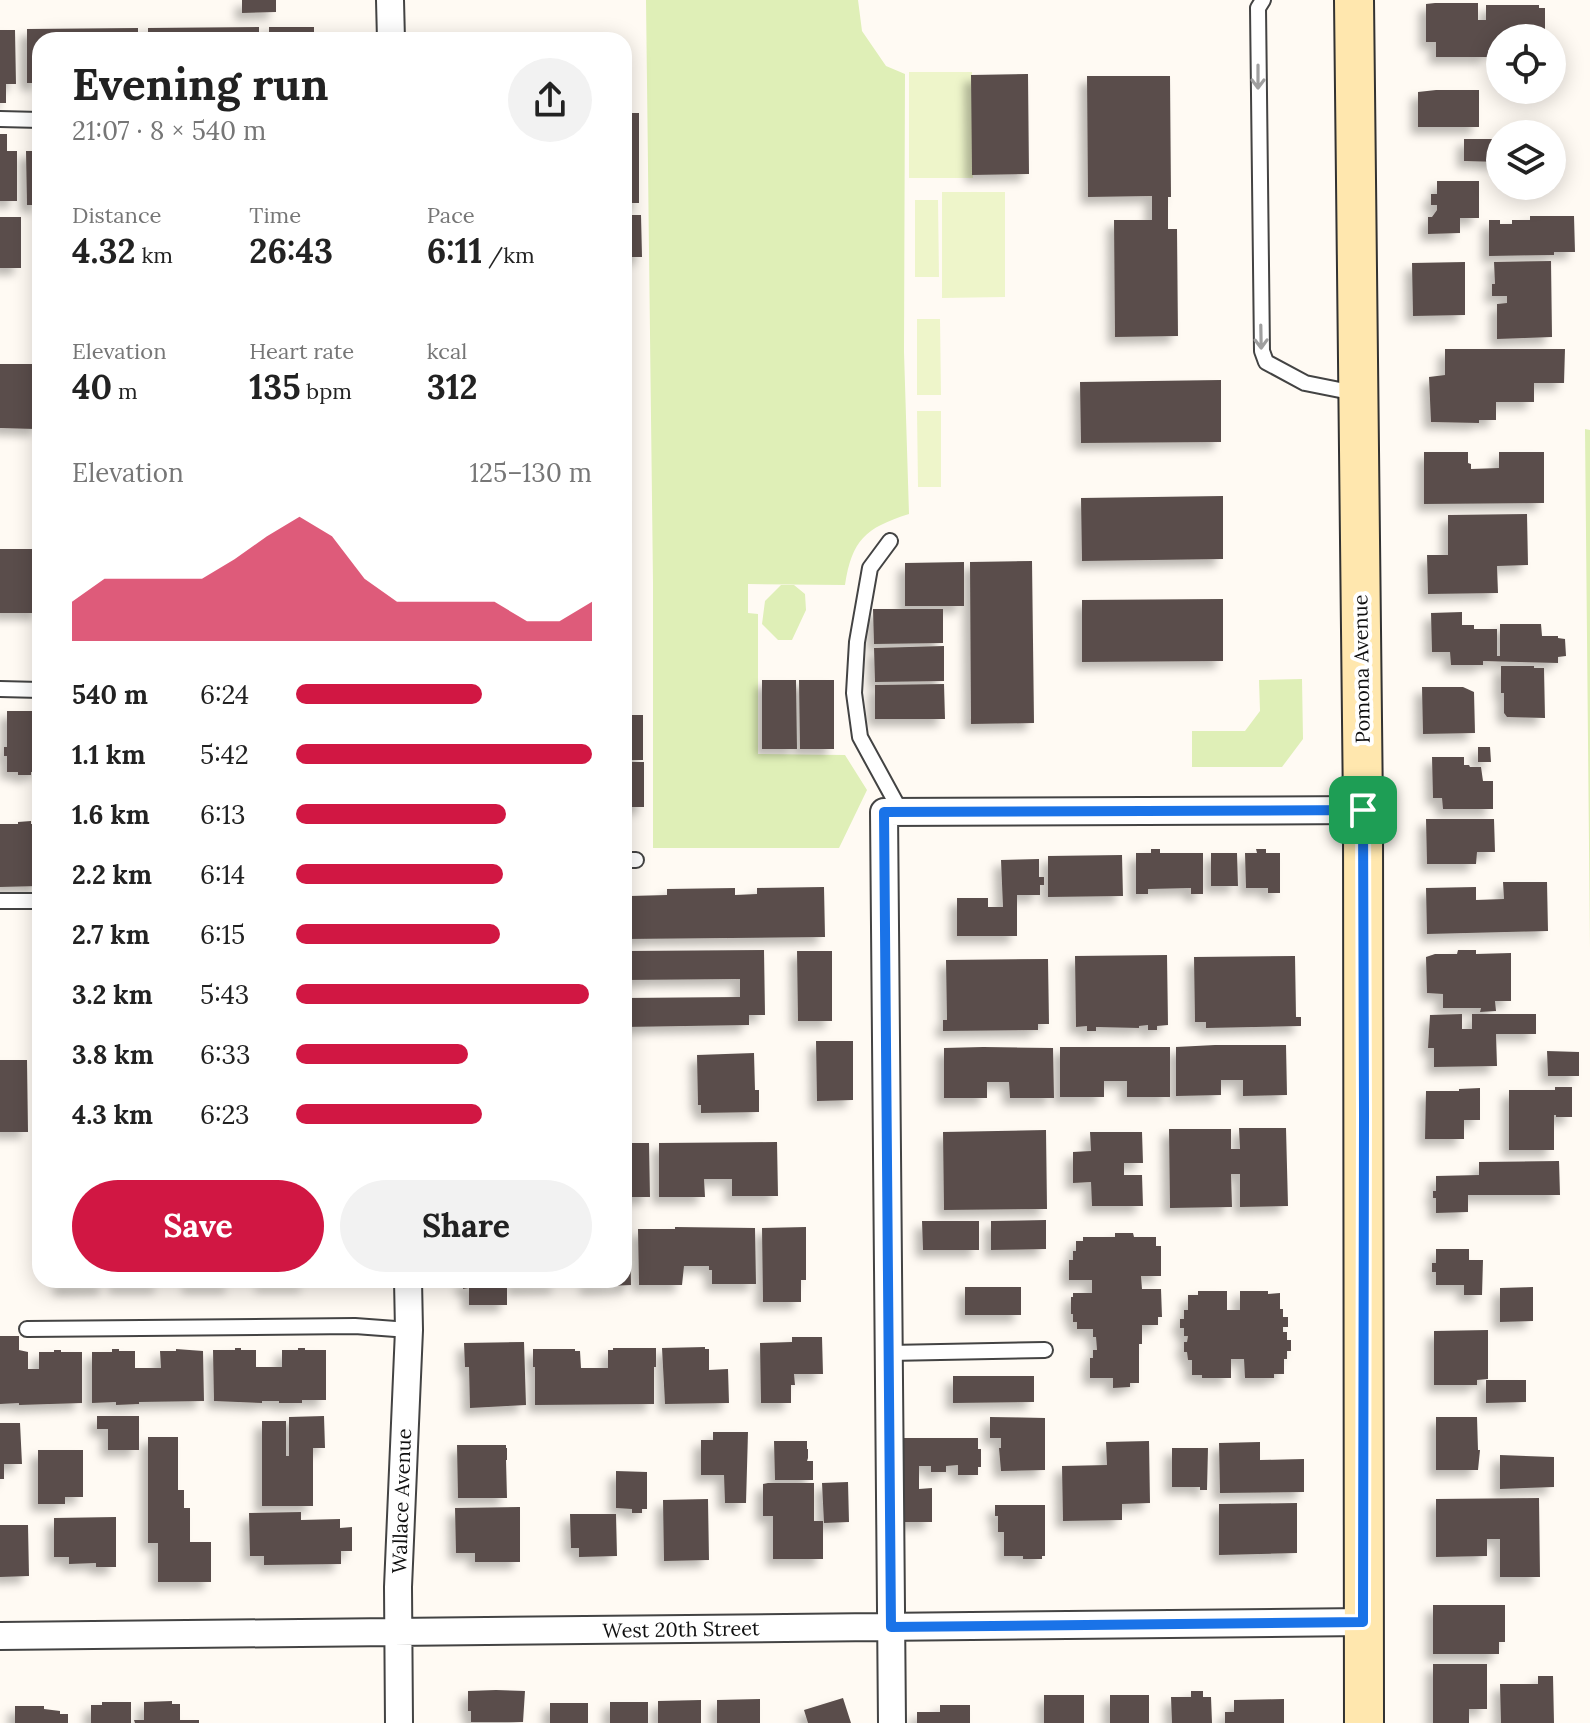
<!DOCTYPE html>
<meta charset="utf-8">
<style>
body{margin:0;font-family:Lora,serif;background:#f2f2f2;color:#222;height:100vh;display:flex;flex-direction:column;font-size:30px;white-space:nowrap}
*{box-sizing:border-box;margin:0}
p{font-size:26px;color:#767676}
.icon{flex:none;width:44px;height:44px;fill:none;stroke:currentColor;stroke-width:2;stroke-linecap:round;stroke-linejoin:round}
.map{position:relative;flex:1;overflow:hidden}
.side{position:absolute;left:32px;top:32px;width:600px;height:1256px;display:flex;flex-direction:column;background:#fff;border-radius:24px;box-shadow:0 4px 20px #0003}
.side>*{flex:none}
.tools{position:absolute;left:1486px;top:24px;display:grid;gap:16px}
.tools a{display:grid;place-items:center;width:80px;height:80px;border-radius:50%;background:#fff;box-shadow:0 4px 20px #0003;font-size:40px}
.pin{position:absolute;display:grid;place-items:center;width:68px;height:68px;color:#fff;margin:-34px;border-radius:16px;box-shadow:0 4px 12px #0006}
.round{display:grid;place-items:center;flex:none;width:84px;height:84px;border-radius:42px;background:#f2f2f2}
.head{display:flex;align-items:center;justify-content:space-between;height:136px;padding:0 40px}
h1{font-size:44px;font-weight:700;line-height:60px}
.stats{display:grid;grid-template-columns:repeat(3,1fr);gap:12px;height:136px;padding:8px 40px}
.stats div{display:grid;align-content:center}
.stats b{font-size:34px;font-weight:700}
.stats small{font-size:22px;font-weight:400}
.stats p{font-size:22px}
.chart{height:224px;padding:16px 40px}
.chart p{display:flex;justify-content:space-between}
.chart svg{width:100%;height:144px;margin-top:8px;fill:#d11743;opacity:.7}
.primary-button{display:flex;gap:16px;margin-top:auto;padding:16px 40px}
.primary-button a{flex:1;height:92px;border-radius:48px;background:#d11743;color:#fff;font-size:32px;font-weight:700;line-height:92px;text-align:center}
.primary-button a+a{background:#f2f2f2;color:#222}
ul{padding:0 40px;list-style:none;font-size:26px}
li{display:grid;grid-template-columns:128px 96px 1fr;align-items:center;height:60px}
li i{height:20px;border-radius:10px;background:#d11743}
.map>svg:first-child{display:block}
</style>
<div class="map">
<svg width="1590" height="1723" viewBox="0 0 1590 1723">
<defs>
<filter id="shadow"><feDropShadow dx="-7" dy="7" stdDeviation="4" flood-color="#0004"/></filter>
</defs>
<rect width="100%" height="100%" fill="#fffaf3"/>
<path fill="#dfefb7" d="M646,0h212l4,31 24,35 19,8 -1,278 5,162c-44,14 -57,26 -64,71l-97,-1v29l10,1v140l87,1 22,35 -28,58h-186v-265z
M1585,429l5,1v519z
M781,585h13l11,9 1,16 -14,30h-14l-16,-16 3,-23z
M1302,679l1,60 -21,28h-90v-36h53l15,-20 -1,-31z"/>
<path fill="#eef5ca" d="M909,72h63l1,106h-64z
M942,192h63v105l-63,1z
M915,200h23l1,77h-24z
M917,319h23l1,76h-24z
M917,411h24v76h-23z"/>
<path fill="#5a4e4b" filter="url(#shadow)" d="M242,0h34v12l-34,1z
M1435,3h43v17h8v-15h53v3h6v30h-45v12h-12v7h-52v-15h-10v-38z
M259,27v13h-111v-12z
M269,27h45v13h-45z
M138,28v12h-98v43h-13v-54z
M0,30h15l1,54h-10v19h-6z
M487,34v6h-37v-5z
M1028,74l1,100 -57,1 -1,-100z
M1087,76h83l1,121h-3v32h9l1,107 -63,1 -1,-117h38v-24l-64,1z
M1436,90h43v37h-61v-35z
M624,113h15v90h-13v-3h-2z
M0,134h7v17h10v50h-17z
M1464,139h36v23l-36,-1z
M26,151h14v54h-13z
M1437,181h42v37h-19v15l-32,1v-17h4l5,-7v-5h-6v-11h6z
M624,215h17l1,42h-18z
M1530,216h44l1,36h-21v3l-65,1v-36h11v4h12v-4h18z
M0,217h21v51h-21z
M1551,261l1,76 -55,2v-35l10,-1v-7h-15v-12h3l-1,-22z
M1465,262v53l-52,1 -1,-53z
M1445,349h120l-1,34h-30v19h-38v18h-17v3l-48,-1 -2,-45 16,-2z
M0,364h40v63h-5v2l-35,-1z
M1221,380v62l-140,1 -1,-61z
M624,401h5l1,31h-6z
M1424,452h44v11l3,1v5l28,-1v-16h45v51l-120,1z
M624,491h6v48h-6z
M1223,496v63l-141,2 -1,-63z
M1527,514l1,51 -31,1 1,27 -70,1 -1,-39h21v-40z
M0,549h40v64h-40z
M1032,561l2,162 -63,1 -1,-162z
M964,562v44h-59v-43z
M1223,599v62l-141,1v-62z
M873,609h70v34l-69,1z
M1462,612v13h12v4h23v27h3v-32h41l1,12h16v2l7,1 1,17 -8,1v6l-75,-2v4h-32l-1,-13h-18l-1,-39z
M944,646v35l-69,1 -1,-34z
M1501,666h33v2h10l1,50 -38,-1 -3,-4v-20h-3z
M762,680h34l1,69h-35z
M799,680h35v69h-34z
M944,684l1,35h-70v-34z
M1422,687h41l11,5 1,41 -52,1z
M7,711h33v61h-9v3h-13v-3h-11v-16h-3v-9h3z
M624,715h19v45h-19z
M1478,747h12l1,15h-13z
M1432,757h32v8h5l1,2h11l2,14h10v28h-50l-1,-11h-9z
M624,762h20v45h-20z
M1426,819h68l1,33h-18l-1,12h-49z
M31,821v3h9v62l-40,1v-63h18v-2z
M1151,849h9v4h43v41h-12v-6l-43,1v5h-12v-41h15z
M1256,849h10v4h14v40h-12v-5h-22l-1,-35h12z
M1211,853h26l1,33h-27z
M1122,855l1,41 -75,1v-41z
M1039,859v18h5v8h-4v10h-23v41h-60v-38h31v9h15l-2,-47z
M1503,882h44l1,49 -121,3 -1,-46 50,-1v13l28,-1z
M824,887l1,50 -201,2v-49h6v6l37,-1v-6l68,-1v7l22,-1v-6z
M764,950l1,65h-16v10l-125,2v-29l116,-1v-18l-116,1v-29z
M1458,950h18v4l35,-1v48h-16l1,10 -16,1 1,-4h-38v-14l-16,-1 -1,-36 9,-3h22z
M797,951h35v70h-34z
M1167,955l1,70 -11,1v4h-9v-5l-9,1v2l-43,-1v4h-9v-5l-11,1 -1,-71z
M1295,956l1,61h5v9l-95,2v-6h-11l-1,-65z
M1048,959l1,65h-11v6l-95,1v-11h4l-1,-60z
M1462,1014v15h10v-15h64v20h-40l1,32 -63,1v-19h-6l2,-33z
M816,1041h37v59l-36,1z
M1215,1045h71l1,50 -44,1v-16h-22v15l-45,1v-49z
M983,1047l70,1 1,50h-44l-1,-16h-22v16h-43v-50z
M1060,1047h110v50h-43v-16h-23v16h-44z
M1547,1051l32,1v24h-31z
M754,1053l1,37h4v22l-58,1v-8h-3l-1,-50z
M0,1060h27l1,72h-28z
M1555,1087h17v30h-16v-2h-2v35h-45v-60h46z
M1480,1088v32h-16v19h-39l1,-48h33v-2z
M1239,1128h47l2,78 -48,1v-33h-9l1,33 -62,1 -1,-79h62v20h9z
M1046,1130l1,79 -103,1 -1,-78z
M1090,1132h52l1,31h-19v12h18l1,31h-51l-1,-24 -18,1v-31l18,-1z
M777,1142l1,54h-46v-17h-28l1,18h-46v-54z
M624,1143h25l1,54h-26z
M1559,1161l1,34h-92v17l-32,1v-15h-3v-7h3v-15l43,-1v-13z
M1046,1220v29l-55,1v-29z
M922,1221h57v29h-56z
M675,1227l80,1 1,56h-44v-14h-3v-4h-25l-2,19h-43l-1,-56h37z
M806,1227v53h-5v22h-38l-1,-74z
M624,1229h6l1,56 -44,2v-7h37z
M1115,1233h18l1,4h22v9h5v30h-20l1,13h19l1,28h-4v8h-16v19h-3v39h-9v4l-17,1v-10h-23v-20h3v-8h4l-1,-13h-3v-8h-16v-7h-4v-8h-2v-17h2v-4h19v-13h-23v-20h4v-9h3v-10h7v-4h32z
M1436,1249h33v11h14l-1,35h-18v-10h-28v-13h-4v-9h4z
M60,1280h46v7l-45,1z
M116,1280h45v6h-45z
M189,1280h43v6h-43z
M262,1280h45v5h-45z
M463,1280h44v25h-38v-17l-6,1z
M514,1280h44v6l-43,1z
M965,1287h56v28h-56z
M1533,1287v34l-33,1v-34z
M1198,1291h29v19h13v-19h28v3l12,-1v16h3v8h5v10h-5v5h4v8h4v11h-4v8h-3v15h-10v4h-29l-1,-19h-13v19h-29v-3h-10v-15h-4l-1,-8h-3v-10h3l1,-6h-4v-8h-4v-9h4v-9h4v-15h10z
M1488,1330v49l-11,1v5h-43v-54z
M0,1336h19v14l9,2v17h11v-17h15v-2h7v2h21v51l-63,2v-2l-19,1z
M792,1337h30l1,37h-29l1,11h-4v18h-30l-1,-60 32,-1z
M524,1342l2,63 -56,3 -1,-41h-4l-1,-24z
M705,1347v2h4v21l19,-1 1,34 -64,1 -3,-56z
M235,1348h6v2h15v17h26v-17h16v-2h7v2h21v50h-24v3h-23v-2h-17v2l-48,-2 -1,-51h22z
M613,1348h43v19h-2v37l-119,1v-38h-2v-18h42v2h5l1,17h27v-18h5z
M112,1349h7v2h16v17h26l-1,-17h16v-2l27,2 1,50 -65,1v2l-23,1v-3l-24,1v-51h20z
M953,1376h81v26l-81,1z
M1486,1380h40v22l-40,1z
M97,1416h42v34h-31v-21h-11z
M324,1416l1,32h-12v58h-51v-85h24v35h3v-39z
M990,1417l55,1v52l-44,1 -2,-23h2v-10h-11z
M1436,1417h41l1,33h2l-2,20h-42z
M0,1423h20l2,41h-18v15h-4z
M713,1432h35l-2,71h-21l-1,-28h-23v-35h12z
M148,1437h30v53h6v18h6v34h21v40h-53v-39h-10z
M899,1438h79v11h3v18h-3v8h-20v-10l-12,1v6h-15v-6h-12v23l13,-1v34h-33z
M774,1441h33v8h1v9l-1,3h6v19h-38z
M1149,1441l1,62 -28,1v16l-59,1 -1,-55 45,-1 -1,-23z
M1260,1442v18l44,-1v33l-84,1 -1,-50z
M457,1445h49v3h1v12h-1l1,38h-49z
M1172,1448h36l-1,42h-7v-3h-28z
M38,1450h45v47h-18v7h-27z
M1500,1455l54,2v30l-54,2z
M616,1471l31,1v37h-5v4h-10v-4l-16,-1z
M848,1482l1,40 -25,1 -2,-40z
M768,1483h46v38h9v38h-50v-43h-10v-32z
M1539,1498l1,79h-40v-38h-13v17l-51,1v-58z
M708,1499l1,61 -45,1 -1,-61z
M1297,1503v50l-78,2v-51z
M995,1505h50v51h-3v3h-19v-3h-19v-24h-6v-16h-3z
M520,1507v55h-45v-9h-19l-1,-45z
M301,1512v8l39,-1v9l12,-1v24h-11v13l-77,1v-9h-14l-1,-43z
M570,1514h46l1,42 -38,1v-9h-8z
M116,1517v50h-20v-4l-27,1v-7h-15v-39z
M0,1525h28l1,51 -29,1z
M1433,1605h72v37h-6v12h-66z
M1433,1664h54v45h-18v14h-36z
M1538,1676h15l1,47h-53l-1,-39h38z
M496,1690l29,1 -2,31h-52v-11h-3v-20z
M1191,1691h12v6h8l1,26h-40l-1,-26h20z
M1044,1695h40v28h-40z
M1110,1695h39v28h-39z
M843,1698l8,25h-43l-4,-13z
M760,1699v24h-43v-23z
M1284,1699v24h-59v-11h9v-12z
M701,1700v23h-43v-22z
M172,1701v3h8v16h19v3h-64l-1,-3h10v-18z
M102,1702h29v21h-40v-18h11z
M610,1702h38v21h-38z
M550,1703h38v20h-38z
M940,1705h30v18h-53v-11h23z
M15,1706h29v3l16,2v3h8v9h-53z"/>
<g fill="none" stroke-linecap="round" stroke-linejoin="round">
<g stroke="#434343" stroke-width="18">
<path id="lane" d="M1263,0l-5,8 4,343 4,11 39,21 50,10
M0,119l40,1
M890,541l-20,27 -13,74 -3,51 6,44 41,75
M0,689l40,1
M624,860h12
M0,901h40
M27,1329l328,-3 54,4
M889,1353l156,-3"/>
</g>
<g stroke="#434343" stroke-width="30">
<path id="street" d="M390,0l1,40
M0,1636l1363,-14
M399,1723l-1,-136 11,-257 -1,-50
M892,1723l-8,-911 479,-2"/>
</g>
<g stroke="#323232" stroke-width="42">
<path id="secondary" d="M1354,0l9,810 1,913"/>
</g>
<use href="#lane" stroke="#fff" stroke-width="14"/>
<use href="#street" stroke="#fff" stroke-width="26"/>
<use href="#secondary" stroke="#ffe7ae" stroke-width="38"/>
</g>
<defs><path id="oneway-shaft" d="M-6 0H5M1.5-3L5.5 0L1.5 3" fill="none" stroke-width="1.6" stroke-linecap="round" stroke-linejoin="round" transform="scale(2)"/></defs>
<g stroke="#9f9f9f">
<use href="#oneway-shaft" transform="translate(1258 77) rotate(90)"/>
<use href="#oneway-shaft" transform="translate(1261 337) rotate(89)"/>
</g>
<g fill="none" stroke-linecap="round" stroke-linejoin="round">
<g stroke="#fff" stroke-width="16">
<path id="route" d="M1363,810l1,305 -1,507 -472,5 -7,-815z"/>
</g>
<use href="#route" stroke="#1a73e8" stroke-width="10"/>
</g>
<g text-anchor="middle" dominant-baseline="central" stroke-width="8" stroke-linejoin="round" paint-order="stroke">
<g font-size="20" fill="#101010" stroke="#fff">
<text transform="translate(1361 669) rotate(-91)">Pomona Avenue</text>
<text transform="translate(401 1501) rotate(-88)">Wallace Avenue</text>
<text transform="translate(681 1629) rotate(-1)">West 20th Street</text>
</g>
</g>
</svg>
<div class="tools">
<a><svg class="icon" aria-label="locate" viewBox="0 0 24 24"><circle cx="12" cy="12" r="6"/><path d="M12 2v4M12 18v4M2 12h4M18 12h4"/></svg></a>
<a><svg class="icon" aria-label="layers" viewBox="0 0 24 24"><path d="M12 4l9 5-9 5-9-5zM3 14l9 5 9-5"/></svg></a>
</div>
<div class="pin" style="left:1363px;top:810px;background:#1e9e55"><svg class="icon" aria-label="arrive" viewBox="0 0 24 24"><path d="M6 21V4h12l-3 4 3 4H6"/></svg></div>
<section class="side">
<div class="head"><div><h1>Evening run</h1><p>21:07 · 8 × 540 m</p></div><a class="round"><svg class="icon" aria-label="share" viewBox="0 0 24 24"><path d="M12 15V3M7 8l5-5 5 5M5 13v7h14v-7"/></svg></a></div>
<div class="stats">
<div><p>Distance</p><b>4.32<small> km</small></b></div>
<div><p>Time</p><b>26:43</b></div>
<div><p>Pace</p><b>6:11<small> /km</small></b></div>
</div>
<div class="stats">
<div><p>Elevation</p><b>40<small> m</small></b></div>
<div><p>Heart rate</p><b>135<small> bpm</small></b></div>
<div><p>kcal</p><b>312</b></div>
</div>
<div class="chart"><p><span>Elevation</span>125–130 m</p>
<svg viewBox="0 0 160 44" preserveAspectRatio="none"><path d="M0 44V32L10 25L20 25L30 25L40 25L50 19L60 12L70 6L80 12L90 25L100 32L110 32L120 32L130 32L140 38L150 38L160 32V44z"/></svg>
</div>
<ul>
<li><b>540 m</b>6:24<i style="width:63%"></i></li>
<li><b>1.1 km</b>5:42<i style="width:100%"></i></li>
<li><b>1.6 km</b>6:13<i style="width:71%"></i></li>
<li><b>2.2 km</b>6:14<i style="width:70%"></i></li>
<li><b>2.7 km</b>6:15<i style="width:69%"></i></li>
<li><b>3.2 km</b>5:43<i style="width:99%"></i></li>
<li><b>3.8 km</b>6:33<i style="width:58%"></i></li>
<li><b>4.3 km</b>6:23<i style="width:63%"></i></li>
</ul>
<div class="primary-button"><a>Save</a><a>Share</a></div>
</section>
</div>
